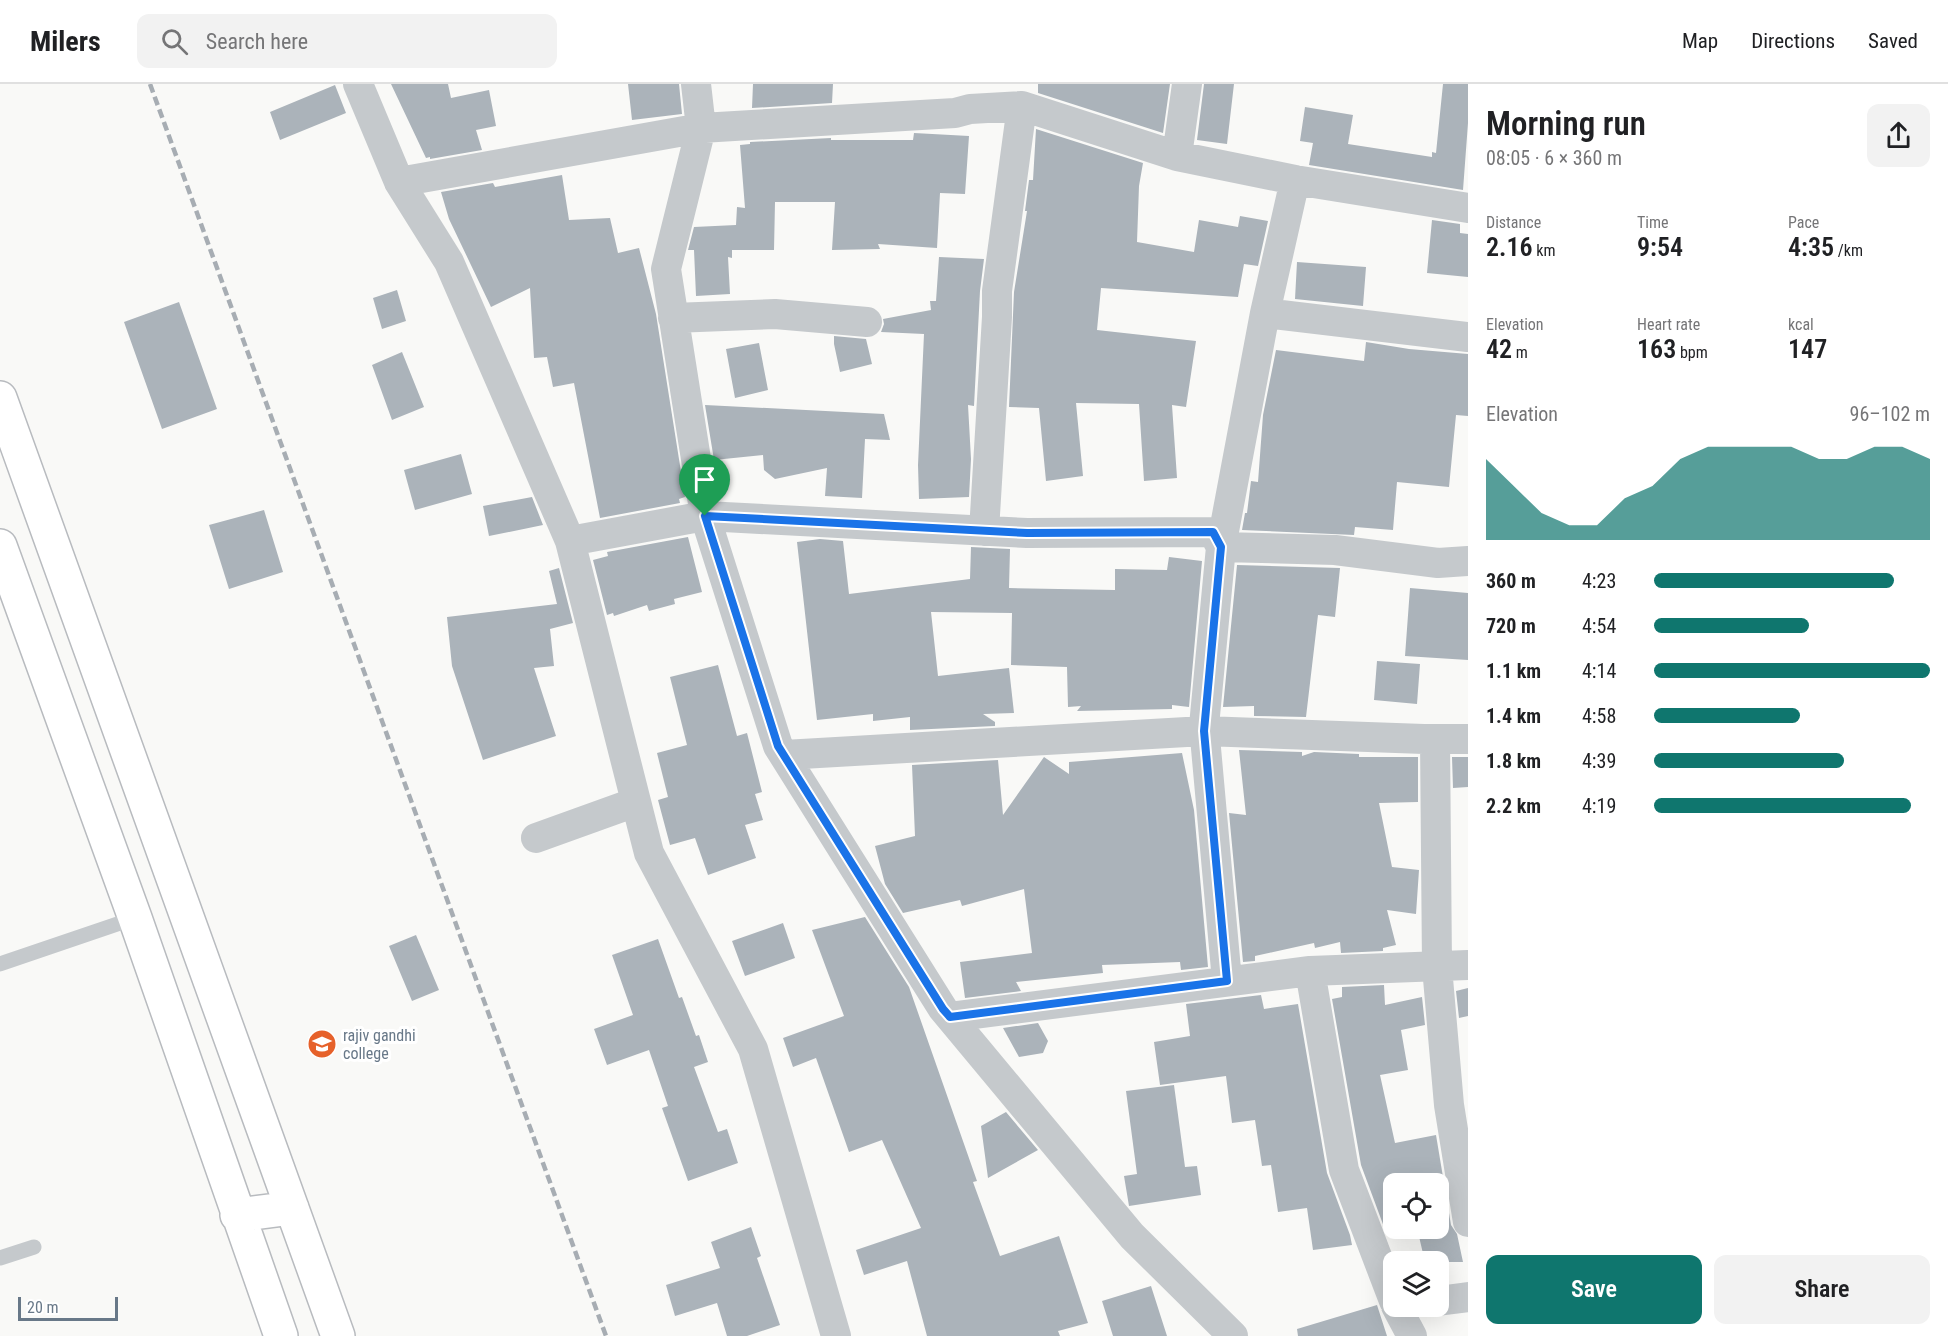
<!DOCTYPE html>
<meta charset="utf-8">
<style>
body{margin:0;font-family:"Roboto Condensed",sans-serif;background:#f2f2f2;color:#202124;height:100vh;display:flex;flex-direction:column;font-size:22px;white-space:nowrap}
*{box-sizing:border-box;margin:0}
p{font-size:20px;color:#757577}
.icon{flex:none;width:33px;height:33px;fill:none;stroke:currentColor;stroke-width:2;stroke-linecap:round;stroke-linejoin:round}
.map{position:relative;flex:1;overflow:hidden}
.sheet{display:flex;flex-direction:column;background:#fff;width:480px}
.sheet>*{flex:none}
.buttons{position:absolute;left:1383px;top:1089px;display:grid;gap:12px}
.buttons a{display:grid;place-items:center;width:66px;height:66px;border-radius:12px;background:#fff;box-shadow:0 6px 24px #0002;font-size:30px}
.scale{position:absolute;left:18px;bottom:15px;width:100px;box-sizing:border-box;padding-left:6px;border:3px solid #687888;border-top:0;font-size:16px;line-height:21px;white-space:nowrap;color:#687888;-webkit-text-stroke:4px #fff;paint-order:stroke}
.pin{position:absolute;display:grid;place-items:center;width:51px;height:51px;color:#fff;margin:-62px -26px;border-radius:50% 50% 50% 0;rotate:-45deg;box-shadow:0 0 6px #0007}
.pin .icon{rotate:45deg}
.round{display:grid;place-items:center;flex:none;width:63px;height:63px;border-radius:12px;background:#f2f2f2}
.headline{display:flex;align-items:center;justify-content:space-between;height:102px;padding:0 18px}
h1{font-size:33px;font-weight:600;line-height:45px}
.figures{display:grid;grid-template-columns:repeat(3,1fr);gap:9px;height:102px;padding:6px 18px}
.figures div{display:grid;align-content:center}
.figures b{font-size:26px;font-weight:600}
.figures small{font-size:16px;font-weight:400}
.figures p{font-size:16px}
.chart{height:168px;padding:12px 18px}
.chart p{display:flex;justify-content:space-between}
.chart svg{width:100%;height:108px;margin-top:6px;fill:#0f766e;opacity:.7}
.primary-button{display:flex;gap:12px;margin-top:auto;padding:12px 18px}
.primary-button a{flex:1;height:69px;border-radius:12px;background:#0f766e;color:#fff;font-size:24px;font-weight:600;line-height:69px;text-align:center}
.primary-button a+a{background:#f2f2f2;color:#202124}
ul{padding:0 18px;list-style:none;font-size:20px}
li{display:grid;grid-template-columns:96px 72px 1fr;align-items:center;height:45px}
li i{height:15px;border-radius:8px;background:#0f766e}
header{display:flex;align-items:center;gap:36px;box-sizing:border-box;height:84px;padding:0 30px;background:#fff;border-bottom:2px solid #e0e0e0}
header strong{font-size:28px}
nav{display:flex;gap:33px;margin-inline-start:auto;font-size:21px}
.search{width:420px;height:54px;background:#f2f2f2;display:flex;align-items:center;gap:15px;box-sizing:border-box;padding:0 21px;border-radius:12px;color:#757577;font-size:22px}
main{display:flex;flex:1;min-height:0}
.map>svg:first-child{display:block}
</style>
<header>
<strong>Milers</strong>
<div class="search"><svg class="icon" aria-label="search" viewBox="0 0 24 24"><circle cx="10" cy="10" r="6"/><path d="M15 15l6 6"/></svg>Search here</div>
<nav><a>Map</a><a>Directions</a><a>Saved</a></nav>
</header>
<main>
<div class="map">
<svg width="1468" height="1252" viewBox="0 0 1468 1252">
<rect width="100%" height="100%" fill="#f9f9f7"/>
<path fill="#abb3ba" d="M391,0h57l3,14 38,-8 7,36 -20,4 6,20 -52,9v-2l-4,1z
M628,0h51l3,30 -50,6z
M753,0h80l-1,19 -80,5z
M1038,0h132l-7,49 -125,-40z
M1204,0h30l-7,60 -30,-4z
M1443,0h25v39l-5,67 -154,-25 4,-22 -13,-2 5,-34 48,8 -5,29 84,13v-5l4,1z
M335,1l11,28 -66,27 -10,-28z
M1036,45l107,34 -4,23 -2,56 57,10 5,-32 39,7 2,-11 28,5 -10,45 -14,-2 -6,33 -137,-9 -4,42 99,11 -10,66 -14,-2 5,73 -33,3 -5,-77 -63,-1 7,73 -37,5 -7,-73 -30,-1 5,-115 13,-81h-2l4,-31h4z
M914,49l55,3 -4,58 -25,-1 -3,55 -59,-4 2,5 -48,1 3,-48h-60l-1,48h-42v8l-4,-1 2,37 -34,2 -2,-46h-6l6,-23 42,-2 1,-18 8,1 -5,-63 10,-1v-2l81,-4v2h82z
M562,91l7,45 41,-2 8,35 21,-5 17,66 29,183 -6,2 1,4 -80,15 -26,-135 -21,4 -6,-30 -13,1 -4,-70 -39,19 -42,-88 -8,-27 52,-9 2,4z
M1432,136l28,4v9l8,1v43l-41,-4z
M939,173l45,2 -4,32 -6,115 -6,-1 3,54 -2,38 -50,2 -1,-34 6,-131 -43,-2 3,-8 -1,-5 48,-9 -1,-9h6z
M1297,178l69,5 -3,39 -68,-7z
M397,206l9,31 -24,8 -9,-31z
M179,218l38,107 -55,20 -38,-107z
M834,252l32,3 6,25 -32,8 -6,-28z
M1366,258l43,7 59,5v62l-12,-1 -7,72 -52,-5 -4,48 -38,-3 -1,8 -112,-5 3,-17h2l4,-32 7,1 5,-67 13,-65 88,11z
M759,259l9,47 -33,8 -9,-49z
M402,268l22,55 -32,13 -20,-55z
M705,321l179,9 6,26 -25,-1 -3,59 -37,-2 2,-28 -52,11 -11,-9 -1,-15 -49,5z
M461,370l11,40 -57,16 -11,-40z
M532,413l11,28 -54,11 -6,-30z
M264,426l19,62 -54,17 -20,-64z
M688,453l14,55 -28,7 1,5 -26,7 -2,-6 -33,11 -1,-3 -6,2 -14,-55 15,-4 -1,-4z
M820,455l23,2 6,53 121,-15 1,-32 39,2 -1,39 106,2v-21l52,1 2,-13 33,4 -13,146 -17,-2v4l-95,2 4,-5 -13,1 -1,-40 -56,-2 1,-52 -81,-1 7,64 71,-8 5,45 -31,1 12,8v4l-85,4v-13l-37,4v-7l-56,6 -20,-178z
M1237,481l103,3 -5,49 -17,-2 -12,102 -52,-1v-10l-31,1z
M559,484l14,55 -23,6 4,37 -20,2 22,68 -73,24 -31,-94 -5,-49 110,-13 -8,-33z
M1410,504l58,5v67l-63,-4z
M1377,577l43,3 -3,40 -43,-4z
M718,581l19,71 10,-3 15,59 -7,2 8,26 -18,5 11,33 -48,17 -13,-37 -25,7 -12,-45 10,-3 -11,-44 30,-8 -17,-68z
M1239,666l63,2v4l12,-4 45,2v3h59v45l-39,1 13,64 27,3 -3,44 -29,-4 9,35 -13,3v3l-42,2 -1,-11 -25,6 -1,-5 -59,13v5l-12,1 -14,-149 17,2z
M1182,669l12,57 14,157 -27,3 -1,-8 -78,3 1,8 -87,9 5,9 -56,7 -5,-36 72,-9 -8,-64 -62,17 -2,-6 -57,13 -18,-29 -10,-38 40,-10 -3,-71 86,-5 5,55 41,-58 25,17v-12z
M1452,673h16v30l-15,1z
M865,833l44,70 68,194 -4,1 27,74 59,-20 29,87 -30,8 2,5h-133l-20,-75 -43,14 -8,-25 65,-22 -39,-88 -33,12 -33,-94 -23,9 -10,-29 61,-22 -32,-86z
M783,839l12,35 -50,18 -13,-35z
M416,851l23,55 -27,11 -23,-55z
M658,855l21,59 3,-1 14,39 3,-1 9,27 -14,5 24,65 9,-3 11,34 -50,18 -26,-73 6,-2 -19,-56 -42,15 -13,-36 39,-14 -21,-60z
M1384,901l1,20 37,-8 3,28 -24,5 7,40 -28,5 15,68 41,-8 15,90 6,9 6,28h-38l-8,-34h21v-44h-44v41l-10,2 -23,-62 -29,-166 10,-2v-10z
M1468,904v28l-9,2 -3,-27z
M1261,911l3,14 34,-5 29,169 23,62 2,10 -39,5 -6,-42 -29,4 -7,-47 -9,1 -7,-46 -23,3 -6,-47 -66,9 -6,-43 36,-6 -4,-32z
M1038,939l10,18 -5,12 -24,4 -16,-29z
M1174,1001l11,82 12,-1 4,29 -72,11 -5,-30 13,-2 -11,-83z
M1006,1028l32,38 -50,28 -7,-52z
M751,1143l10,29 -4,2 23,67 -33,11h-20l-10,-33 -42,13 -9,-31 54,-17 -9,-26z
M1151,1202l16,50h-54l-11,-35z
M1377,1221l10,31h-89l-1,-7z"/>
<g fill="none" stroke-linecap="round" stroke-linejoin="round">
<g stroke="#b8bbbf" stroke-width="36">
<path id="trunk" d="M0,314l338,938
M0,462l135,372 146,418
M237,1131l55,-7"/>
</g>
<path stroke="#c5c9cc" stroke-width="15" d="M0,880l135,-46
M0,1174l34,-11"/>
<path stroke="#c5c9cc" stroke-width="30" d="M358,0l41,98 50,80 121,279 135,-25 322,17 186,-1 8,15 114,3 103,13 30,-2
M696,0l5,44 -35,141 39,247 73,230 165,263 189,227 101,100
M1177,72l10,-72
M399,98l302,-54 254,-15 15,-4 52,-3 155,50 118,24 173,28
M1265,229l203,24
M673,234l102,-4 92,8
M984,447l13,-214v-26l25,-185
M570,457l79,312 104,196 83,287
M1435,655l2,228 12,138 19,117
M784,671l420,-24 220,8h44
M536,754l100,-36
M1310,887l34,199 50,131
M1227,897l-23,-255 17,-179 44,-234 30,-133
M950,933l360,-46 158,-6
M1438,1217l30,-4
M1396,1222l16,30"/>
<use href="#trunk" stroke="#fff" stroke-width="33"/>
<path stroke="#a7adb3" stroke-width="4.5" stroke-dasharray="9 4.5" stroke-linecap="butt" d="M150,0l456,1252"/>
</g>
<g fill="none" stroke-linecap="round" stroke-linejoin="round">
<g stroke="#fff" stroke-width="12">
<path id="route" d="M705,432l322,17 186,-1 8,15 -17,184 23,250 -277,36 -7,-8 -165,-263z"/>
</g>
<use href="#route" stroke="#1a73e8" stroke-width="8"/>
</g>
<defs>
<g id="school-disc" transform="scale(1.5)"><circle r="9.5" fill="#e6612a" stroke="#fff"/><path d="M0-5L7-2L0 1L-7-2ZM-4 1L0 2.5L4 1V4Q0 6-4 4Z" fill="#fff"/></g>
</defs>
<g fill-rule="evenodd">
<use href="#school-disc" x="322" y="960"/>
</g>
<g text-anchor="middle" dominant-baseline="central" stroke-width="6" stroke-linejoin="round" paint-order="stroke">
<g font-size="16" fill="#687888" stroke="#fff" text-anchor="start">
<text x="343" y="951">rajiv gandhi<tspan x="343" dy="18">college</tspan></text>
</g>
</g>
</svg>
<div class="buttons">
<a><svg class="icon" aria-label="locate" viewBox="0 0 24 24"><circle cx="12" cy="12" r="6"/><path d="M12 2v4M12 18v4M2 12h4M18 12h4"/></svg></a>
<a><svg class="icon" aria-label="layers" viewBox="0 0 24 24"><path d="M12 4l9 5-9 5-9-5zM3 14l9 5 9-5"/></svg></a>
</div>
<div class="scale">20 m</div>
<div class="pin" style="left:705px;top:432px;background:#1e9e55"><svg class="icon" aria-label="arrive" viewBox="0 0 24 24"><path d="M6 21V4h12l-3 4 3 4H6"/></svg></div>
</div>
<section class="sheet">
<div class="headline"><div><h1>Morning run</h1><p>08:05 · 6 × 360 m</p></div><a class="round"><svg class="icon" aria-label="share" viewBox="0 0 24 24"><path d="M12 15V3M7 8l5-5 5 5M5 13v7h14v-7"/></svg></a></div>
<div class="figures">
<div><p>Distance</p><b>2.16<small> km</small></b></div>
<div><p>Time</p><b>9:54</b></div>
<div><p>Pace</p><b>4:35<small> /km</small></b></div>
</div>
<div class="figures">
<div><p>Elevation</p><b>42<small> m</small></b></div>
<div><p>Heart rate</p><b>163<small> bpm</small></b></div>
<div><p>kcal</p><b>147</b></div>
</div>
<div class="chart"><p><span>Elevation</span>96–102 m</p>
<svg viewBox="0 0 160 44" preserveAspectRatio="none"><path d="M0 44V11L10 22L20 33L30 38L40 38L50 27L60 22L70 11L80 6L90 6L100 6L110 6L120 11L130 11L140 6L150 6L160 11V44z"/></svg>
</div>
<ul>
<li><b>360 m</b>4:23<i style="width:87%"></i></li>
<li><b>720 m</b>4:54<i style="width:56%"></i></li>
<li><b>1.1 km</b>4:14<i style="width:100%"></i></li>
<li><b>1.4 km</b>4:58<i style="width:53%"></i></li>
<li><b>1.8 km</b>4:39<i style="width:69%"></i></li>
<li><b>2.2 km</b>4:19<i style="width:93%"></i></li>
</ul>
<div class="primary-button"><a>Save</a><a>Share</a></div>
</section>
</main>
